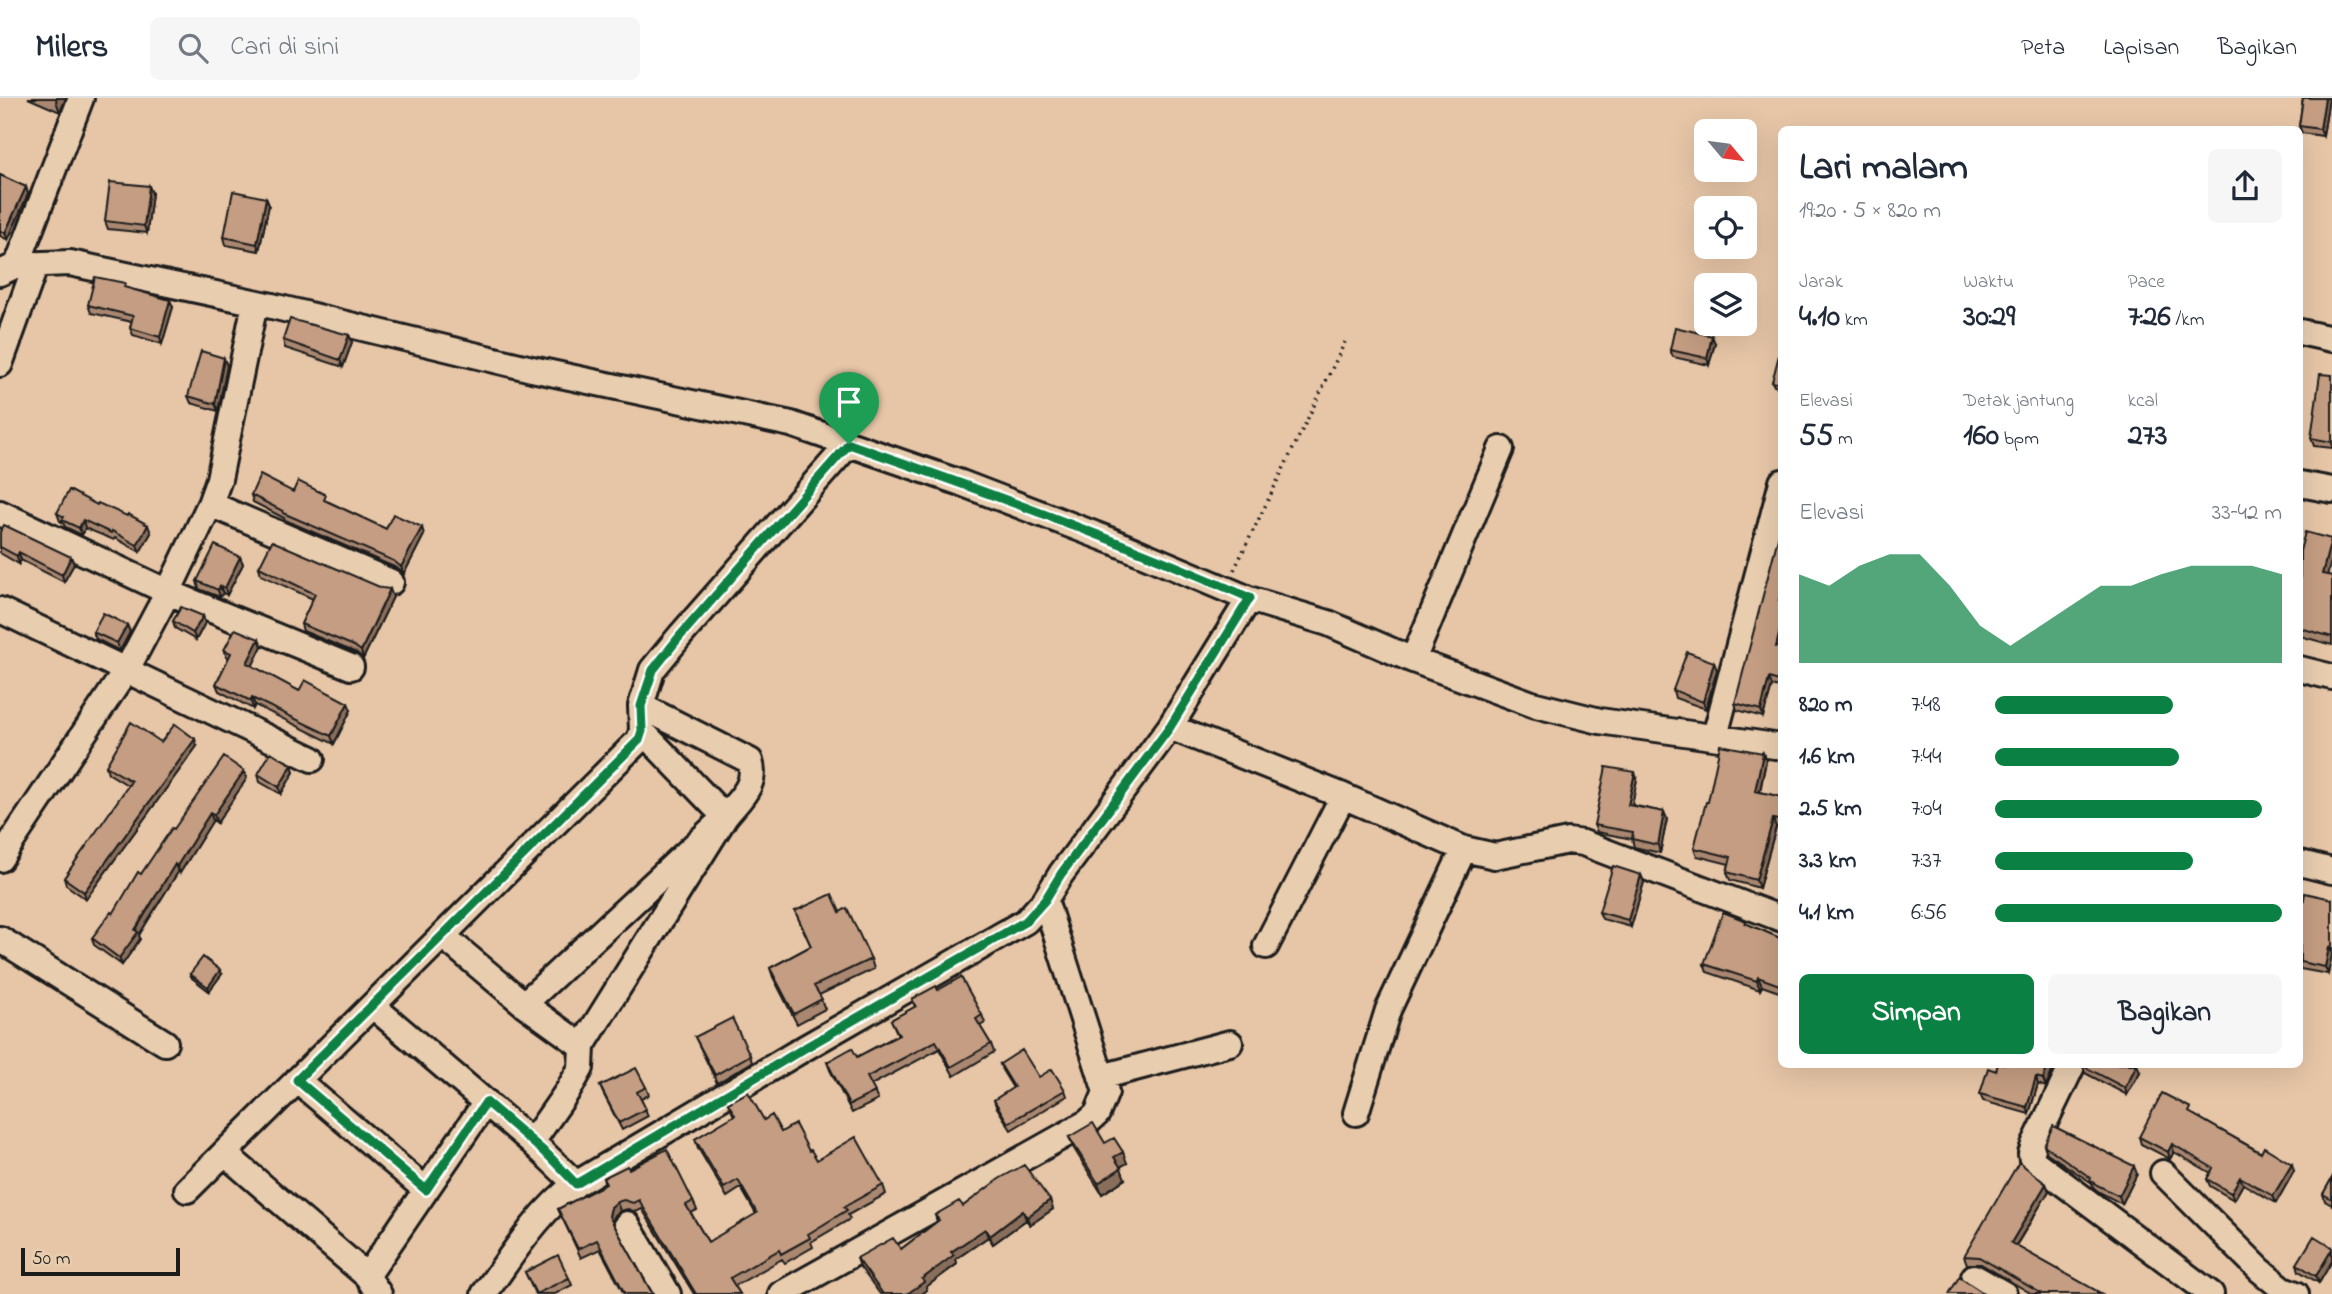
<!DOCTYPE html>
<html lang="id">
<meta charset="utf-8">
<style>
body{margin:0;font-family:"Indie Flower",sans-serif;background:#f6f6f7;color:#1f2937;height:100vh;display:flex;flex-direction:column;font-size:26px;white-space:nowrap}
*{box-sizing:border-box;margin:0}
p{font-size:23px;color:#747a83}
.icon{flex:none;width:38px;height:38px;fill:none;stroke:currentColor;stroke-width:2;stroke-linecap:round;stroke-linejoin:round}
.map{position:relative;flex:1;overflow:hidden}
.sheet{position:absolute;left:1778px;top:28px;width:525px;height:942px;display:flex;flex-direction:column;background:#fff;border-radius:10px;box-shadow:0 7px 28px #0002}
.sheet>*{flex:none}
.needle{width:46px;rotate:119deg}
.buttons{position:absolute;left:1694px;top:21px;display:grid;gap:14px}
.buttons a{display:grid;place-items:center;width:63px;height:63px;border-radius:10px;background:#fff;box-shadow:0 7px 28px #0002;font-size:35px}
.scale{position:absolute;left:21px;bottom:18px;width:159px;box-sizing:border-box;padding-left:7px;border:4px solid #1c1c1c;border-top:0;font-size:19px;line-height:24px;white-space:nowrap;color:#1c1c1c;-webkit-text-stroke:5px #e8cdaf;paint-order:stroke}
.pin{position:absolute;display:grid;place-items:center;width:60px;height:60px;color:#fff;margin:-72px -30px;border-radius:50% 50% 50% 0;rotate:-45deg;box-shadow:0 0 7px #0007}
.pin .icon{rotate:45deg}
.round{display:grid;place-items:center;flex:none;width:74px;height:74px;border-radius:10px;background:#f6f6f7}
.headline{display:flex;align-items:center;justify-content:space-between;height:119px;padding:0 21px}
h1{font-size:38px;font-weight:700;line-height:52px}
.figures{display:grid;grid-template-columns:repeat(3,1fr);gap:10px;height:119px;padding:7px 21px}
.figures div{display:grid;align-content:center}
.figures b{font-size:30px;font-weight:700}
.figures small{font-size:19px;font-weight:400}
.figures p{font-size:19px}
.chart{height:196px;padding:14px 21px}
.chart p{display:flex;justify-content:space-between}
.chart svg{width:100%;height:126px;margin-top:7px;fill:#0b8043;opacity:.7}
.primary-button{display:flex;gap:14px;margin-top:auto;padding:14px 21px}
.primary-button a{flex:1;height:80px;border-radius:10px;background:#0b8043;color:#fff;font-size:28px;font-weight:700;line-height:80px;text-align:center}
.primary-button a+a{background:#f6f6f7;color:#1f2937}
ul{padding:0 21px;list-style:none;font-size:23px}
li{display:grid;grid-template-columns:112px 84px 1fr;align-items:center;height:52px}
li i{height:18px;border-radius:9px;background:#0b8043}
header{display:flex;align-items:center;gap:42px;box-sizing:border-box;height:98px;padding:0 35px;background:#fff;border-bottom:2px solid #e0e1e3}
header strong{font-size:33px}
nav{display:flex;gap:38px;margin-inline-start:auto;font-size:24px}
.search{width:490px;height:63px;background:#f6f6f7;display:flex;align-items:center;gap:18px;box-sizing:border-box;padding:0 24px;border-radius:10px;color:#747a83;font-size:26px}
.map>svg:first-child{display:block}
</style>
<header>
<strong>Milers</strong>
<div class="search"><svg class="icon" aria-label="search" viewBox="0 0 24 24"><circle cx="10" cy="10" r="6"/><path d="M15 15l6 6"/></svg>Cari di sini</div>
<nav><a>Peta</a><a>Lapisan</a><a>Bagikan</a></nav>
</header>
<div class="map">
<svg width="2332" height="1196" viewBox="0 0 2332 1196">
<rect width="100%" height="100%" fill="#e7c6a7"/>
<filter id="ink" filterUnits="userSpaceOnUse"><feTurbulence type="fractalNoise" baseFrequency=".0143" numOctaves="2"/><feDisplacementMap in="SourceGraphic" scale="14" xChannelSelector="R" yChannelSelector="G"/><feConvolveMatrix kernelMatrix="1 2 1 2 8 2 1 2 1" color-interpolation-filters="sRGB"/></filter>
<g filter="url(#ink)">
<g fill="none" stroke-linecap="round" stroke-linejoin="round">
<g stroke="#1c1c1c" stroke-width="30">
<path id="minor" d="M17,167l53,-2 202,43 260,63 259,55 170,59 151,58 137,58 79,24 85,37 119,44 68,17 182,26
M0,175l17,-8 64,-167
M2300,234l32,7
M0,266l36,-100
M2300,386l32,6
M210,406l181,78
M0,415l168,79 183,75
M0,512l312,149
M1413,562l88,-211
M2300,571l32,8
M1170,629l173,69 121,53 31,7 73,-15 15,2 199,76
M1715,638l67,-254
M0,761l127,-190 41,-77 42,-88 9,-25 36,-176
M2300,765l32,8
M443,838l81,68 58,42
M0,841l165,104
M1266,848l77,-150
M524,906l201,-187 -83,-86
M373,908l159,136 44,42
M2073,966l-39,81 -3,9 1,6 179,134
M1101,979l129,-34
M297,982l129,110
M1356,1015l32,-103 76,-161
M532,1044l37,-53 12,-21 1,-22 143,-229c14,-18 33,-32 25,-56l-109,-55
M224,1055l143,123 12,18
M2163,1075l97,97 23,19 13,5
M187,1092l452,-450 3,-9 -1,-25 11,-36 28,-34 169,-192
M627,1126l41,70
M367,1178l119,-174
M1974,1179l30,17
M484,1196c28,-38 53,-81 92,-110l227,-135 223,-128 19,-21 16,-26 109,-147 79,-128
M781,1196l307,-172 9,-8 9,-22 -61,-192"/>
</g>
<path stroke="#1c1c1c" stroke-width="3.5" stroke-dasharray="2 5" stroke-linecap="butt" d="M1234,472l111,-228"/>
<use href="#minor" stroke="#e8cdaf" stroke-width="24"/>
</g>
<path fill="#a98770" stroke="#1c1c1c" stroke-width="2" d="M28,0h38l-6,14z
M2303,0h26l-6,38 -21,-3 -3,-7z
M0,77l26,12 2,7 -20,46 -8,-4z
M152,95l-5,40 -39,-4 -3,-8z
M266,100l3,7 -10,46 -33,-6 -2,-8z
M126,190l47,19 -11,37 -29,-9 -3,-7 2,-6 -41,-9 -3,-8z
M349,237l3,7 -9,25 -58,-19 -2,-8z
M1715,245l-6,22 -36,-8 -3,-7z
M1782,258v32l-8,-2 -2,-4z
M227,268l-9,45 -27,-8 -3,-7z
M2332,277v73l-18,-2 -3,-8z
M293,394l36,10 57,27 38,6 -20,39 -7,-6 -112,-48 -1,-2 -31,-16 -2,-7z
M57,415l94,20 -11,19 -25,-14 -1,2 -29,-12 -3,7 -17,-8 -2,-4 -3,-2z
M0,434l71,25 3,7 -10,18 -43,-22 -2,4 -19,-11z
M2300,453l27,24 5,1v69l-32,-9z
M240,459l3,7 -16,31 -4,-2 -3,4 -21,-8 -2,-8z
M259,469l134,30 -30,62 -6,-6 -54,-22 -2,-7 12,-25 -52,-24z
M203,518l2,7 -9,17 -21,-12 -2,-7z
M127,527l3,7 -10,19 -24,-12 -3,-7z
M259,541l3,7 -10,20 47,25 52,19 -17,34 -79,-39 -2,4 -34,-18 -3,-7 13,-26 -2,-1 -3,-7z
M1780,550h2v41l-10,-3 -9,31 -26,-7 -2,-7z
M1717,572l-11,39 -31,-11 -2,-8z
M161,644l36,4 -111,153 -20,-14 -2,-7 65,-92 -21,-13 -2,-7z
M1763,655l3,8 -6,31 22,5v31l-6,-1 -17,61 -29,-8 -3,-8 2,-8 -32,-8 -3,-8 14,-46z
M292,667l2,7 -13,22 -21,-12 -2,-8z
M247,680l-30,45 -4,-3 -33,53 -2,-1 -39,63 1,4 -18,26 -28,-20 -2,-7 21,-24 61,-85z
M1637,681l-5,26 32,7 3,7 -7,34 -26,-6 -2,-8 -35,-7 -3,-7z
M1641,777l3,7 -13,45 -29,-8 -3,-7z
M2332,801v55l-4,20 -28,-5v-47z
M795,813l45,1 31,47 3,10 -55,26 6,14 -28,15 -24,-47 -3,-9 41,-22z
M1746,823l1,3 35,15v54l-20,-7 -2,4 -53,-18 -3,-8z
M190,876h32l-13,17 -17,-13z
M938,892l44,25 3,8 -5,3 11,18 3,8 -40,24 -15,-27 -68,36 7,15 -26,13 -22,-43 -3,-8 30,-5 41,-22 -7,-15 24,-13 -3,-8z
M695,939l55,18 2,7 -35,21z
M1000,966l39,13 26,13 2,6 -56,34 -15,-24 -2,-6 19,-12 -11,-18z
M1998,966h57l-9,23 -8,-3 -9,30 -46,-13 -3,-7 16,-23z
M2083,968l57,6 -13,23 -42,-22z
M600,988l46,1 3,8 -8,4 7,17 -26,14 -19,-37z
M728,1005l36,17 45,31 8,9 66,25 3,9 -38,21 2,4 -39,23 2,5 -28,16 -3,-4 -47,27 5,8h-46l-52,-85 -6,3 -8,-3 -8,2 -6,5 -1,7 39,70 2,1h-30l-24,-45 -19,9 -23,-49 47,-24 -2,-7 26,-9 64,32 4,9 -6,3 17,29 48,-28 -15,-26 -14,9 -29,-49 -3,-9 39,-23z
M2194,1017l100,56 -18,32 -33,-19 -9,16 -24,-14 -3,-7 4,-6 -37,-21 -4,7 -29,-15 -2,-7z
M1069,1039l36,6 22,20 -7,4 5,12 -23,15 -29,-47z
M2044,1047l93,29 -15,30 -23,-12 -6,-5 -1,-4 -45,-30z
M2332,1080v27l-7,-4 -2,-7z
M2046,1086l3,7 -33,55 86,48h-70l-51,-30h-14l-3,-8z
M1050,1102l3,9 -23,16 -4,-5 -33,24 -5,-7 -32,22 1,5 -31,23 1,3 -5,4h-42l-20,-27 -3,-9 44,-9 36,-27 -2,-7 28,-9z
M2332,1149v14l-13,22 -20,-12 -2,-7z
M525,1174l44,6 3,7 -17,9h-20z"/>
<path fill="#896e5b" stroke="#1c1c1c" stroke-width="2" d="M57,0h9l-6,14 -4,-11z
M2325,0h4l-6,38 -3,-7z
M149,88l3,7 -5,40 -3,-7z
M26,89l2,7 -20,46 -3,-7z
M266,100l3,7 -10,46 -2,-7z
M170,202l3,7 -11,37 -2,-7z
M349,237l3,7 -9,25 -3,-7z
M1712,238l3,7 -6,22 -2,-7z
M224,260l3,8 -9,45 -3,-7z
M83,422l2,8 -3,7 -3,-7z
M148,427l3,8 -11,19 -3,-7z
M422,429l2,8 -20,39 -3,-7z
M2331,441l1,19 -7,25 -3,-9z
M19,454l2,8 -2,4 -2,-8z
M71,459l3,7 -10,18 -2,-7z
M240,459l3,7 -16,31 -2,-7z
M220,488l3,7 -3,4 -2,-7z
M390,491l3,8 -30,62 -2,-8z
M203,518l2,7 -9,17 -3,-7z
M1782,524v18l-4,14 -2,-7z
M127,527l3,7 -10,19 -3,-8z
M259,541l3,7 -12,25 -3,-8z
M1714,564l3,8 -11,39 -3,-7z
M1769,580l3,8 -9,31 -2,-7z
M252,600l3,7 -2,4 -2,-8z
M348,605l3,7 -17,34 -3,-8z
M195,641l2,7 -111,153 -2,-7z
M1763,655l3,8 -8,38 -3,-8z
M292,667l2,7 -13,22 -2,-7z
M244,673l3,7 -30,45 -3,-8z
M1635,674l2,7 -6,33 -3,-7z
M1664,714l3,7 -7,34 -2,-8z
M210,715l3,7 -33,53 -3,-7z
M1773,721l3,8 -17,61 -3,-8z
M175,766l3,8 -39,63 1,4 -18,26 -3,-7z
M1641,777l3,7 -13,45 -3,-7z
M2329,849l3,7 -4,20 -3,-7z
M220,872l2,4 -13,17 -1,-4z
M1758,879l4,9 -2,4 -3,-9z
M2049,966h6l-9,23 -3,-8z
M2137,966l3,8 -13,23 -2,-7z
M2036,979l2,7 -9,30 -2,-7z
M2172,1046l2,8 -4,7 -2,-7z
M1123,1054l4,11 -9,5 -4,-11z
M2292,1066l2,7 -18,32 -3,-7z
M2134,1068l3,8 -15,30 -3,-8z
M1121,1070l4,11 -23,15 -4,-11z
M2240,1079l3,7 -9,16 -3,-7z
M2046,1086l3,7 -36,59 -2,-7z
M1050,1102l3,9 -23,16 -3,-8z
M617,1104l3,9 -6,5 -2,9 -3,-9 2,-9z
M1023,1113l3,9 -33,24 -3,-8z
M985,1131l3,8 -32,22 1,5 -31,23 1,3 -5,4h-15l44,-42z
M2332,1151v12l-13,22 -3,-7z"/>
<path fill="#c49d82" stroke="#1c1c1c" stroke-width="2" d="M2303,0h22l-5,31 -21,-3z
M0,77l26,12 -21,46 -5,-3z
M110,84l39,4 -5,40 -39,-5z
M233,93l33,7 -9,46 -33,-7z
M95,179l30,6 -1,4 46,13 -10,37 -30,-9 3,-12 -45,-11z
M290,221l59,16 -9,25 -57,-20z
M1675,229l37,9 -5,22 -37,-8z
M201,253l23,7 -9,46 -27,-8z
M1779,257l3,1v28l-10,-2z
M2320,276l12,1v67l-21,-4z
M260,377l33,17 5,-11 28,14 -2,5 62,29 7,-15 29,13 -21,40 -7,-6 -111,-48v-2l-32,-16z
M69,392l28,15 1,-2 29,13 1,-2 20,11 -11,20 -25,-14 -1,2 -28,-13 -4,8 -17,-8 2,-3 -7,-4z
M4,427l67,32 -9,18 -43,-23 -2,4 -17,-9v-15z
M1780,432h2v60l-3,10h3v22l-6,25 6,1v34l-13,-4 -8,32 -26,-7z
M2305,434l26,7 -9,35 10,2v61l-32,-9v-77z
M272,443l110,47 8,1 -29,62 -7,-5 -53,-22 14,-30 -56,-27z
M215,447l25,12 -15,31 -5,-2 -2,4 -21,-9z
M181,509l22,9 -10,17 -20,-12z
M103,515l24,12 -10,18 -24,-11z
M235,531l24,10 -12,24 52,28 6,-11 43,23 -17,33 -79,-38 -1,3 -35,-17 15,-31 -7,-3z
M1687,554l27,10 -11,40 -30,-12z
M131,624l30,20 14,-18 20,15 -111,153 -20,-14 66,-95 1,-2 -25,-15z
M1720,647l43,8 -8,38 27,6v24l-9,-2 -17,61 -29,-8 4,-15 -37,-9 12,-46h2z
M271,654l21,13 -13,22 -21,-13z
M224,659l20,14 -30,44 -4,-2 -33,53 -2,-2 -40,66 3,2 -19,26 -27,-20 19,-26 2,2 25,-42 3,2 31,-46 2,1z
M1606,669l29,5 -7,33 36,7 -6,33 -26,-6 1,-7 -39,-7z
M1613,768l28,9 -13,45 -29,-8z
M2305,795l27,6v49l-3,-1 -4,20 -25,-5v-40z
M832,796l8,18 7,-4 24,51 -57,27 8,13 -28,15 -24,-46 41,-22 -16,-35z
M1723,814l23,9 -1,2 37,16v47l-24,-9 -1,4 -53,-17z
M203,859l17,13 -12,17 -18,-13z
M961,879l21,38 -6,4 15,25 -40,23 -15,-26 -69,36 8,15 -26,13 -22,-43 25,-14 5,9 42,-22 -8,-15 25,-14 -4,-7 24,-13 2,4z
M732,920l18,37 -35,20 -20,-38z
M1022,952l17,27 13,-8 13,21 -57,33 -14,-23 20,-13 -14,-23z
M1998,966h51l-6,15 -7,-2 -9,30 -47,-13 8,-26 8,3z
M2083,966h54l-12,24 -42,-22z
M636,970l10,19 -9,5 9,17 -27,14 -19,-37z
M748,994l16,28 8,-5 9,17 14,-8 14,27 2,-1 6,10 39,-23 27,48 -39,22 3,3 -39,24 2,4 -29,16 -2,-4 -49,28 10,16h-44l-57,-94 -6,3 -9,-3 -7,2 -6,5 -2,9 43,77 2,1h-29l-28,-54 -19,9 -20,-40 48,-25 -3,-6 24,-12 2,3 38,-20 26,52 -7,4 22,37 49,-29 -19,-33 -14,8 -29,-49 40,-24 -7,-12z
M2162,995l29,15 -2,4 72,41 3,-6 28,17 -19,32 -33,-19 -9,16 -24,-14 6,-11 -41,-24 -4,8 -29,-15z
M1093,1025l12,20 9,-5 9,14 -9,5 7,11 -23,15 -29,-46z
M2053,1028l81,40 -15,30 -22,-11 -7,-5 1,-2 -47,-33z
M2019,1064l27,22 -35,59 91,51h-60l-63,-37 -15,-1z
M1024,1067l26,35 -23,17 -4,-6 -33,25 -5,-7 -34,23 3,3 -32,24 2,3 -17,12h-24l-26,-36 36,-20 8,11 38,-29 -4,-5 24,-14 4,5 36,-27z
M2332,1080v21l-9,-5z
M2314,1138l18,11v2l-16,27 -19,-12z
M558,1157l11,23 -33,16 -11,-22z
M1959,1179l26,17h-36z"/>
</g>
<g fill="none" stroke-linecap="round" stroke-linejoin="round" filter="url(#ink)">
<g stroke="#fff" stroke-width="14">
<path id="route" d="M849,346c135,47 270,96 401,154l-80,129 -109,147 -16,26 -19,21 -223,128 -227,135 -27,-28 -63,-54 -60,88 -129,-110 342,-340 3,-9 -1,-25 12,-36 27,-34z"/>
</g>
<use href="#route" stroke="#0b8043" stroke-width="9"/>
</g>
</svg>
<div class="buttons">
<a><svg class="needle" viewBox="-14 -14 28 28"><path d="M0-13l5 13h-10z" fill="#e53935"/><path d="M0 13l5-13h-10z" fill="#747a83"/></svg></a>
<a><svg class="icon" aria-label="locate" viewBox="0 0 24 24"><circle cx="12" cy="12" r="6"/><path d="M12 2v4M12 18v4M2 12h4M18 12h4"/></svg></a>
<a><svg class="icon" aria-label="layers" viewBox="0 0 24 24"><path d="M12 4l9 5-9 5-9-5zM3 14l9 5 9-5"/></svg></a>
</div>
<div class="scale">50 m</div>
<div class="pin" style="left:849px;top:346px;background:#1e9e55"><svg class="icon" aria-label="arrive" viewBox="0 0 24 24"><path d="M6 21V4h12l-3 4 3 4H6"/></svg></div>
<section class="sheet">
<div class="headline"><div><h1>Lari malam</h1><p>19:20 · 5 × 820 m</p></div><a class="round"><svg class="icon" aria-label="share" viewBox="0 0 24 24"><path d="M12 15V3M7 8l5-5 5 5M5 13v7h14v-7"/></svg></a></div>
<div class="figures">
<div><p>Jarak</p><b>4.10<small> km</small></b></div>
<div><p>Waktu</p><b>30:29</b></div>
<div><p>Pace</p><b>7:26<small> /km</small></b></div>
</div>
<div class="figures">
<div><p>Elevasi</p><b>55<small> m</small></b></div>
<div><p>Detak jantung</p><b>160<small> bpm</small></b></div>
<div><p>kcal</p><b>273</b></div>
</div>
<div class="chart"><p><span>Elevasi</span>33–42 m</p>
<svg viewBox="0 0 160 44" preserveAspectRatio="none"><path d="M0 44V13L10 17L20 10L30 6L40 6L50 17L60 31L70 38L80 31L90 24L100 17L110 17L120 13L130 10L140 10L150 10L160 13V44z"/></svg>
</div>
<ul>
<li><b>820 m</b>7:48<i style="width:62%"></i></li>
<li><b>1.6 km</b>7:44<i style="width:64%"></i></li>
<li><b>2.5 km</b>7:04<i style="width:93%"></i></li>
<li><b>3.3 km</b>7:37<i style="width:69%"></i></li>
<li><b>4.1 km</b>6:56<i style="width:100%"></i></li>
</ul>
<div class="primary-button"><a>Simpan</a><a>Bagikan</a></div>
</section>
</div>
